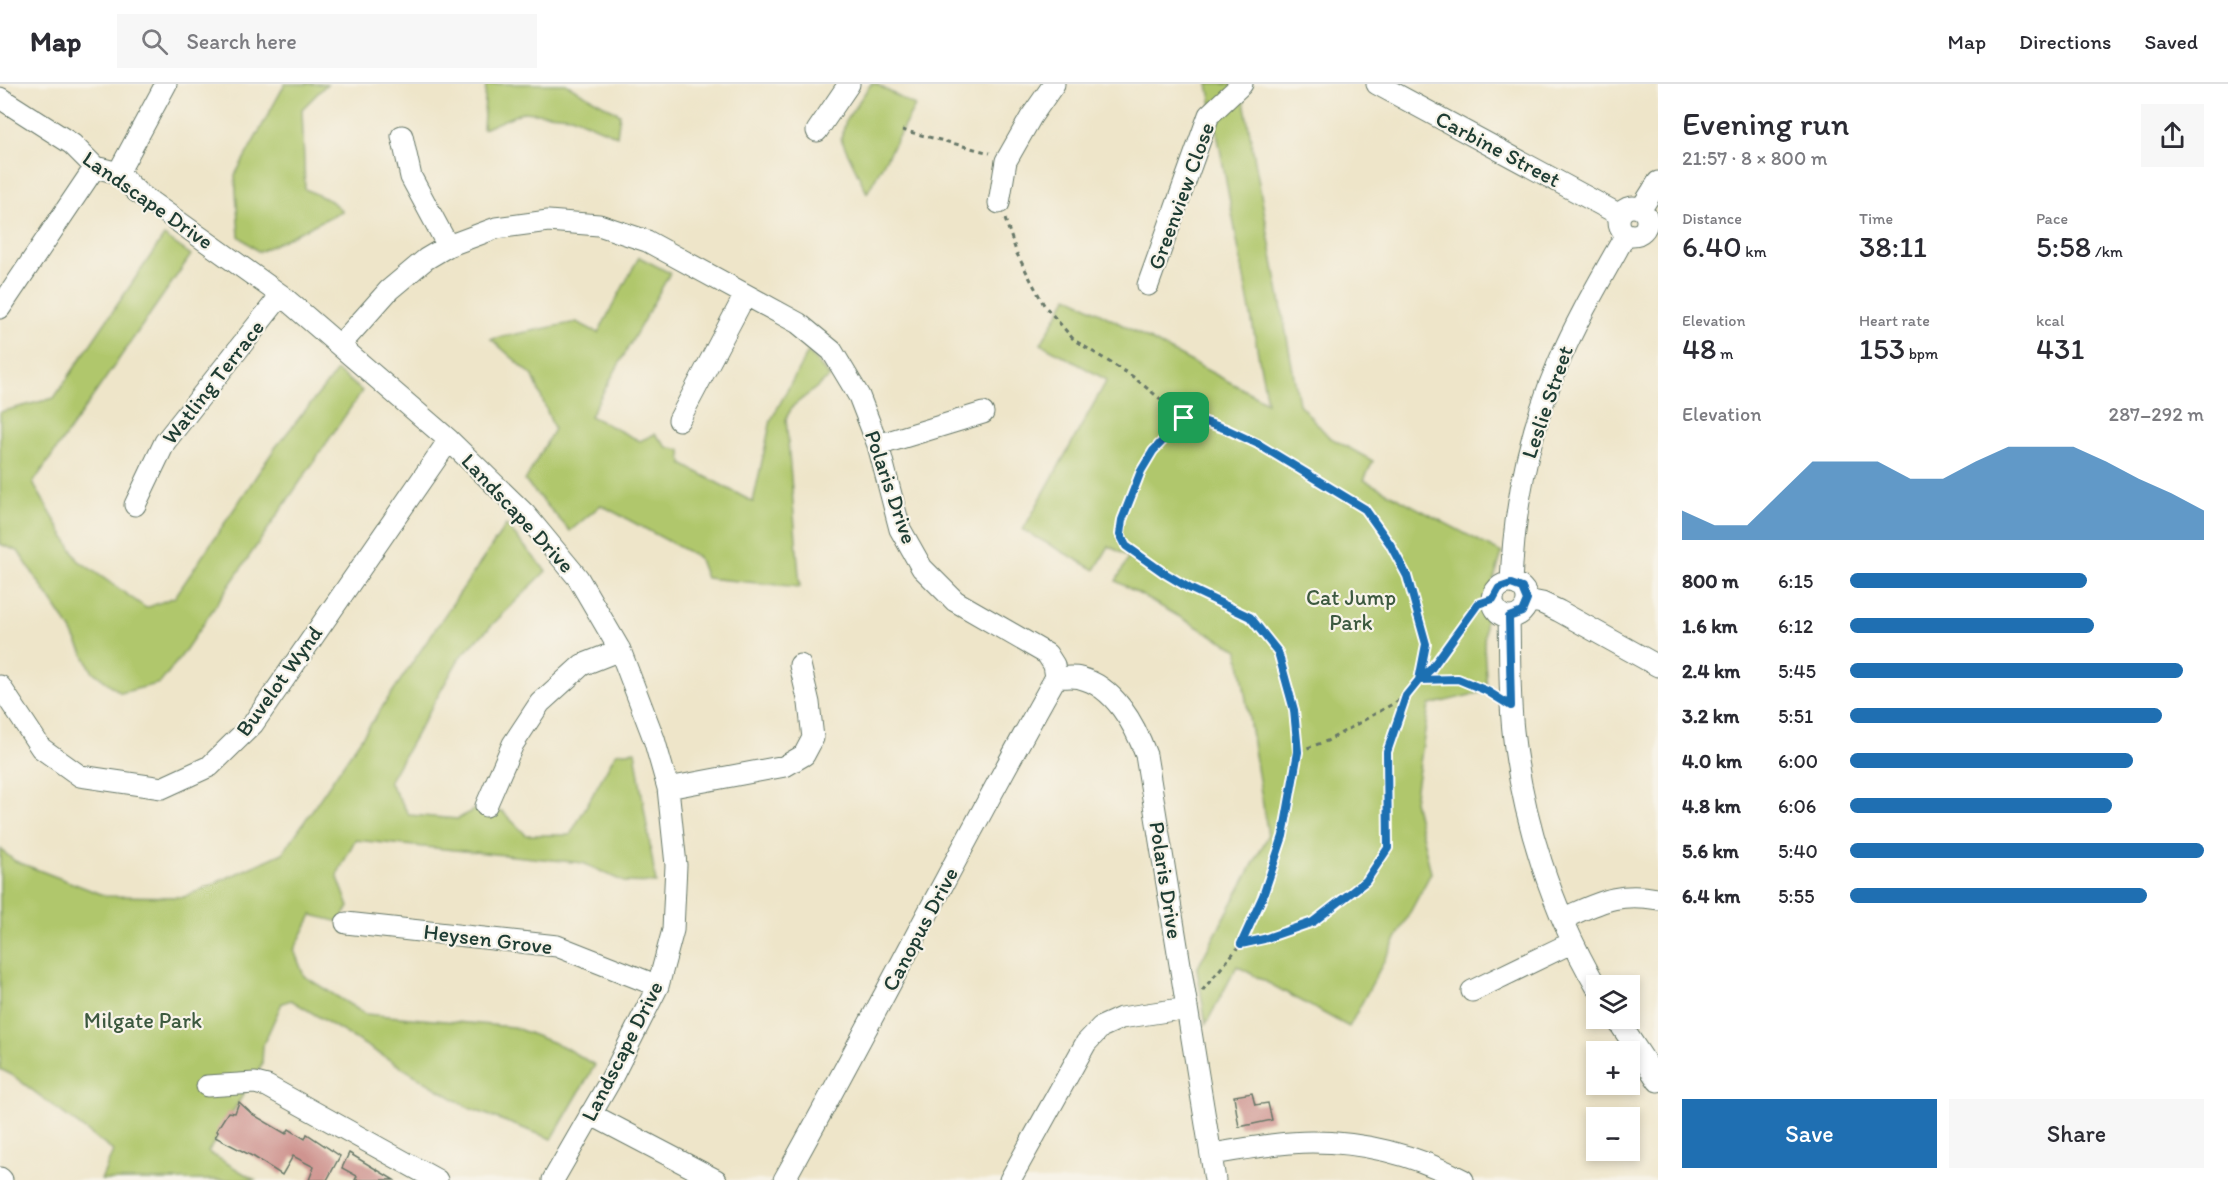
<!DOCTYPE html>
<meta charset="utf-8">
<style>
body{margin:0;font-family:Itim,sans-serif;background:#f7f7f7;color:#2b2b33;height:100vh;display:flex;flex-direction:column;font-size:22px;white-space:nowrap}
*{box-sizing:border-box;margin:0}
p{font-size:20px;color:#7c7c81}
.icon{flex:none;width:33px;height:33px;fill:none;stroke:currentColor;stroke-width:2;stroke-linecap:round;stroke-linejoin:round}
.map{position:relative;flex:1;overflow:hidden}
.side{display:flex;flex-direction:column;background:#fff;width:570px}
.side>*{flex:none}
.controls{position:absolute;left:1586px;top:891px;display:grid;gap:12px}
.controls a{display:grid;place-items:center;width:54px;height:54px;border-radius:0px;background:#fff;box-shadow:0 3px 9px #0003;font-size:30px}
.pin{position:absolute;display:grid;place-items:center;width:51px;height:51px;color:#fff;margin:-26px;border-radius:12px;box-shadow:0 3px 9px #0006}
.round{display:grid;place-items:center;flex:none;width:63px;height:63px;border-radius:0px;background:#f7f7f7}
.overview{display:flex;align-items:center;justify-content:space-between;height:102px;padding:0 24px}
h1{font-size:33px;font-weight:600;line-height:45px}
.figures{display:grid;grid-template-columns:repeat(3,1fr);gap:9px;height:102px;padding:6px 24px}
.figures div{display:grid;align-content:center}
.figures b{font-size:30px;font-weight:600}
.figures small{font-size:16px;font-weight:400}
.figures p{font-size:16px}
.chart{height:168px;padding:12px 24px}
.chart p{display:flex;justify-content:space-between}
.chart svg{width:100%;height:108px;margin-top:6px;fill:#1f6fb2;opacity:.7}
.cta{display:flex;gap:12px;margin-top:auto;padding:12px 24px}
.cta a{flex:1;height:69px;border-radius:0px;background:#1f6fb2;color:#fff;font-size:24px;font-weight:600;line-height:69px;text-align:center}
.cta a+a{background:#f7f7f7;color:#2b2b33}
ul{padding:0 24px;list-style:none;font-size:20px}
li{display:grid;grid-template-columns:96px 72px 1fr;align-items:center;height:45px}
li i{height:15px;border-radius:8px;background:#1f6fb2}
header{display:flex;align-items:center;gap:36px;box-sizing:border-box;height:84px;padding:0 30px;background:#fff;border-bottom:2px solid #e1e1e2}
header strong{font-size:28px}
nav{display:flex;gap:33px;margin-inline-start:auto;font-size:21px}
.search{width:420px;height:54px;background:#f7f7f7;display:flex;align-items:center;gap:15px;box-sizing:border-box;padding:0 21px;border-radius:0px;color:#7c7c81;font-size:22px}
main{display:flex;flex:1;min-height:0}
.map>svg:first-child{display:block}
</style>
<header>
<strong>Map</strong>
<div class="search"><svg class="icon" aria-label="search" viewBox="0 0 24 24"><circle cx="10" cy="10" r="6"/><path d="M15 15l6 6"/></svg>Search here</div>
<nav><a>Map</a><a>Directions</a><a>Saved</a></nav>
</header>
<main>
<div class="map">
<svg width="1658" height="1096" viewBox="0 0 1658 1096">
<rect width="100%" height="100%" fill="#f7f3e8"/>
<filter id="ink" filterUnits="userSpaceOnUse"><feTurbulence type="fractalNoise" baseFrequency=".0167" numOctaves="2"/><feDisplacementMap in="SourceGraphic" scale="12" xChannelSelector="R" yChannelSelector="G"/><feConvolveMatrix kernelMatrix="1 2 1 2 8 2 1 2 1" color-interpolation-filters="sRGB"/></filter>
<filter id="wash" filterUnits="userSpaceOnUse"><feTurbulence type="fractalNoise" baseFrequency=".008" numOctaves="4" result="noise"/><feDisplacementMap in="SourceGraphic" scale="24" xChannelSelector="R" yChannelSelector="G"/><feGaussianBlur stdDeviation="1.35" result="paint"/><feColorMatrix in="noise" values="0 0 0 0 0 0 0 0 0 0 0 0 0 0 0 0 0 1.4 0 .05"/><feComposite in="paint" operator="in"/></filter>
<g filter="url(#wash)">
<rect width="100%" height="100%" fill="#eee5c9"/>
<path fill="#b0c76c" stroke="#688250" stroke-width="1.5" d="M285,0h42l-25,25 3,80 26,12 11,10 -83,41 -20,-16 -4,-61z
M486,0h80l54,30 -3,22 -46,-20 -48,-4 -40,17z
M871,0h5l39,22 -48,87 -26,-54 5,-19z
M1208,0h33l58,320 30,33 44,24 -9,19 138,73 -16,51 -2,42 3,45 -58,14 -15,96 17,72 -82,154 -112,-61 -31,58 -9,-55 71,-133 -30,-186 -122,-69 13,-24 -20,-11 -14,24 -72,-40 84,-150 -66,-36 27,-48 199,106z
M164,152l27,19 -158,228 45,77 68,48 29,-11 100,-149 62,-77 25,20 -180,264 -22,28 -39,10 -29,-22 -21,-41 -53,-79 -18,-7v-132l54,-14z
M639,173l31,16 -80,143 50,25 15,-7 12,13 14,3 1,14 71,38 18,-82 37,-68 22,25 -37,29 -7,12 14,169 -94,-9 -8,-21 -97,-52 -31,26 -45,-50 29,-52 -21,-53 -42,-37 86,-17 21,11z
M506,441l40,46 -86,86 -71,125 20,33 49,4 17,-10 13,5 14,-3 24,24h44l46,-82 19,-2 21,132 -32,-1 -41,-19 -228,-23 -18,35 12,32 -9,15 -28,-7 -18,35 10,26 61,38 148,13 49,19 33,19 -43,74 -83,-31 -178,-108 -9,3 -19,42 -1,19 -54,88 47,28h-154l12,-29 -101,-76 -12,-6v-220l15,12 91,35 78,1 99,-44z"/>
<g id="blocks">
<path fill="#cf9490" d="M1252,1009l3,12 13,-2 4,17 -33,7 -5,-31z
M239,1018l13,12 34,20 3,-5 16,10 2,-5 33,22 -13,24h-18l5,-13 -21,-11 -11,19 -28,-18 -39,-20 3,-5 -2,-1 12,-19 7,1z
M349,1069l45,27h-39l2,-4 -15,-8z"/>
</g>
</g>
<g filter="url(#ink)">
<use href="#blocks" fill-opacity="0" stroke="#677868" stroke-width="1.5"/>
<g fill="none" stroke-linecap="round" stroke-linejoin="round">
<g stroke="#677868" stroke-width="23">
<path id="minor" d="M1377,0l243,131
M0,14l72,46 23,23 23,6 19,19 144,103 168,145 76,74 53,64 42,72 34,89 14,49 8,77 -3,65 -15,56 -48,95 -57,99
M817,47l32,-47
M402,52l9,41 37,69
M118,89l48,-89
M999,119l7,-42 25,-44 23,-33
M1619 137a14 14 0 1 1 28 0a14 14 0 1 1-28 0Z
M1641,125l17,-27
M1148,201l61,-170 33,-31
M0,224l95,-141
M340,261l49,-55 37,-31 22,-13 48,-18 52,-7 51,4 48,16 151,82 34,28 27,45 19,49 22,84 22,39 33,33 92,53 7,11 2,12c7,1 17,-1 24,1 34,8 55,47 66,77l69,425
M679,336l66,-125
M878,361l105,-32
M135,421l30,-63 116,-147
M1511,499c3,-75 17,-149 47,-219 19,-45 44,-87 68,-130
M1493 516a17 17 0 1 1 34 0a17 17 0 1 1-34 0Z
M1527,516l15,3 17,8 99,55
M1509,533c1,38 0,76 4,114 9,87 39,179 83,255
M0,602l41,62 39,28 82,12 48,-22 43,-42 196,-284
M668,704l117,-22 19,-11 9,-17 -4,-35 -9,-38
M486,722l27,-62 27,-41 42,-38 38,-15
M1564,834c37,-16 53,-26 94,-19
M346,839l211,23 101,40
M1472,907l101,-49
M1616,934l42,63
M207,1002l48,-3 12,3 170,94
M590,1030l126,66
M1211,1070c34,-5 67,-12 101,-12 53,0 105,14 151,38
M0,1094l2,2
M784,1096c93,-166 178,-337 272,-503
M1010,1096l76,-137 15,-16 20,-9 66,-10"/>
</g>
<path stroke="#677868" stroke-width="3" stroke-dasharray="4.5 4.5" stroke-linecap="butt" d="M902,46l88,23
M1005,135l12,35 27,51 30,35 58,36 52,42
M1299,667l28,-10 78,-44
M1241,860c29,-60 51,-124 57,-191 2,-23 -6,-49 -12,-71 -2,-10 -4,-22 -9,-31 -4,-8 -21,-30 -28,-34 -25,-16 -122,-54 -129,-82 -2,-11 5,-25 9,-35 11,-33 30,-58 55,-82h9l65,26 107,65 25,35 17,32 19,68 -7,36 39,-1 34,15
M1202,907l39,-47 23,-5 49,-17 53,-41 22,-33 -1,-96 19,-56 13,-16 12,-11 47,-65 15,-5"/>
<use href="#minor" stroke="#fff" stroke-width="21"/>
</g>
</g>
<g fill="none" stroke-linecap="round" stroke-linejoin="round" filter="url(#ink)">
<g stroke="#fff" stroke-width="12">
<path id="route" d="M1184,334l-31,33 -12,20 -19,49 -2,14 6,12 38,27 25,15 61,29 28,35 16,58 4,42 -15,84 -20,60 -22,48 23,-5 49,-17 53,-41 22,-33 -1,-96 19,-56 13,-16 12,-11 47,-65 15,-5 6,-11 12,-4 11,4 5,12 -5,12 -13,5 2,89 -24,-15 -29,-12 -39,1 7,-36 -19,-68 -17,-32 -25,-35 -107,-65 -32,-15 -32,-11h-10"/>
</g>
<use href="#route" stroke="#1f6fb2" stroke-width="8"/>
</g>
<g text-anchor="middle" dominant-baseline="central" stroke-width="4.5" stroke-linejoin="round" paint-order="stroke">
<g font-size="22" fill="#1f3d34" stroke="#f7f3e8">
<text transform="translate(1498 65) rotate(28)">Carbine Street</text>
<text transform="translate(1181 112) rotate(-70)">Greenview Close</text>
<text transform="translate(148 116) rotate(35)">Landscape Drive</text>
<text transform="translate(213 298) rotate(-52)">Watling Terrace</text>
<text transform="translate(1547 318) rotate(-71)">Leslie Street</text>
<text transform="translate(891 403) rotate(71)">Polaris Drive</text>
<text transform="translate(518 429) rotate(47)">Landscape Drive</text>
<text transform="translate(279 597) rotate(-54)">Buvelot Wynd</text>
<text transform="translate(1166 796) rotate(81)">Polaris Drive</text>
<text transform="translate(920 845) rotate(-62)">Canopus Drive</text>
<text transform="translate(488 855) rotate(7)">Heysen Grove</text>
<text transform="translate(622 967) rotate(-63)">Landscape Drive</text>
</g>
<g font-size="22" fill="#3c593f" stroke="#f7f3e8">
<text x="1351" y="513">Cat Jump<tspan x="1351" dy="25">Park</tspan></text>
<text x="143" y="936">Milgate Park</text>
</g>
</g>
</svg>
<div class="controls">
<a><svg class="icon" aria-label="layers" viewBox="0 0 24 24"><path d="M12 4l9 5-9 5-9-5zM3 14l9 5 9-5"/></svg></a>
<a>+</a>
<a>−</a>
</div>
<div class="pin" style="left:1184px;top:334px;background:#1e9e55"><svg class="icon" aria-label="arrive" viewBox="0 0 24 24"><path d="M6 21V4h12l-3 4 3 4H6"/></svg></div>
</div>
<section class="side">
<div class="overview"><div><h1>Evening run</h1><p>21:57 · 8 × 800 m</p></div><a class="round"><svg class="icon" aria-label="share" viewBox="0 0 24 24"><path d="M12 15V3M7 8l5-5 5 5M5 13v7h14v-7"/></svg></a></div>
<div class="figures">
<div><p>Distance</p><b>6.40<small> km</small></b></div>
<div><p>Time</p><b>38:11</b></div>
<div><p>Pace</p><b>5:58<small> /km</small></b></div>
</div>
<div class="figures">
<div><p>Elevation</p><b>48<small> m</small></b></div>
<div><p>Heart rate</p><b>153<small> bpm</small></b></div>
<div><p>kcal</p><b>431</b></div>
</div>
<div class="chart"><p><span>Elevation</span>287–292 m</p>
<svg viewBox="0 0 160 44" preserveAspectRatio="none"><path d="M0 44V32L10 38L20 38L30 25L40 12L50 12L60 12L70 19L80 19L90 12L100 6L110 6L120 6L130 12L140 19L150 25L160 32V44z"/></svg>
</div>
<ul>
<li><b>800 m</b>6:15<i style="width:67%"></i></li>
<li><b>1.6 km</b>6:12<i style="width:69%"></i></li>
<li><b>2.4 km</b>5:45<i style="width:94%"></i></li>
<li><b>3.2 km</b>5:51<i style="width:88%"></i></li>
<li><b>4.0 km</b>6:00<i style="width:80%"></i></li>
<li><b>4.8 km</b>6:06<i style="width:74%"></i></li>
<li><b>5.6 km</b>5:40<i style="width:100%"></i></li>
<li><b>6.4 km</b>5:55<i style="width:84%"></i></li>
</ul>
<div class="cta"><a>Save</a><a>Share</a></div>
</section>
</main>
